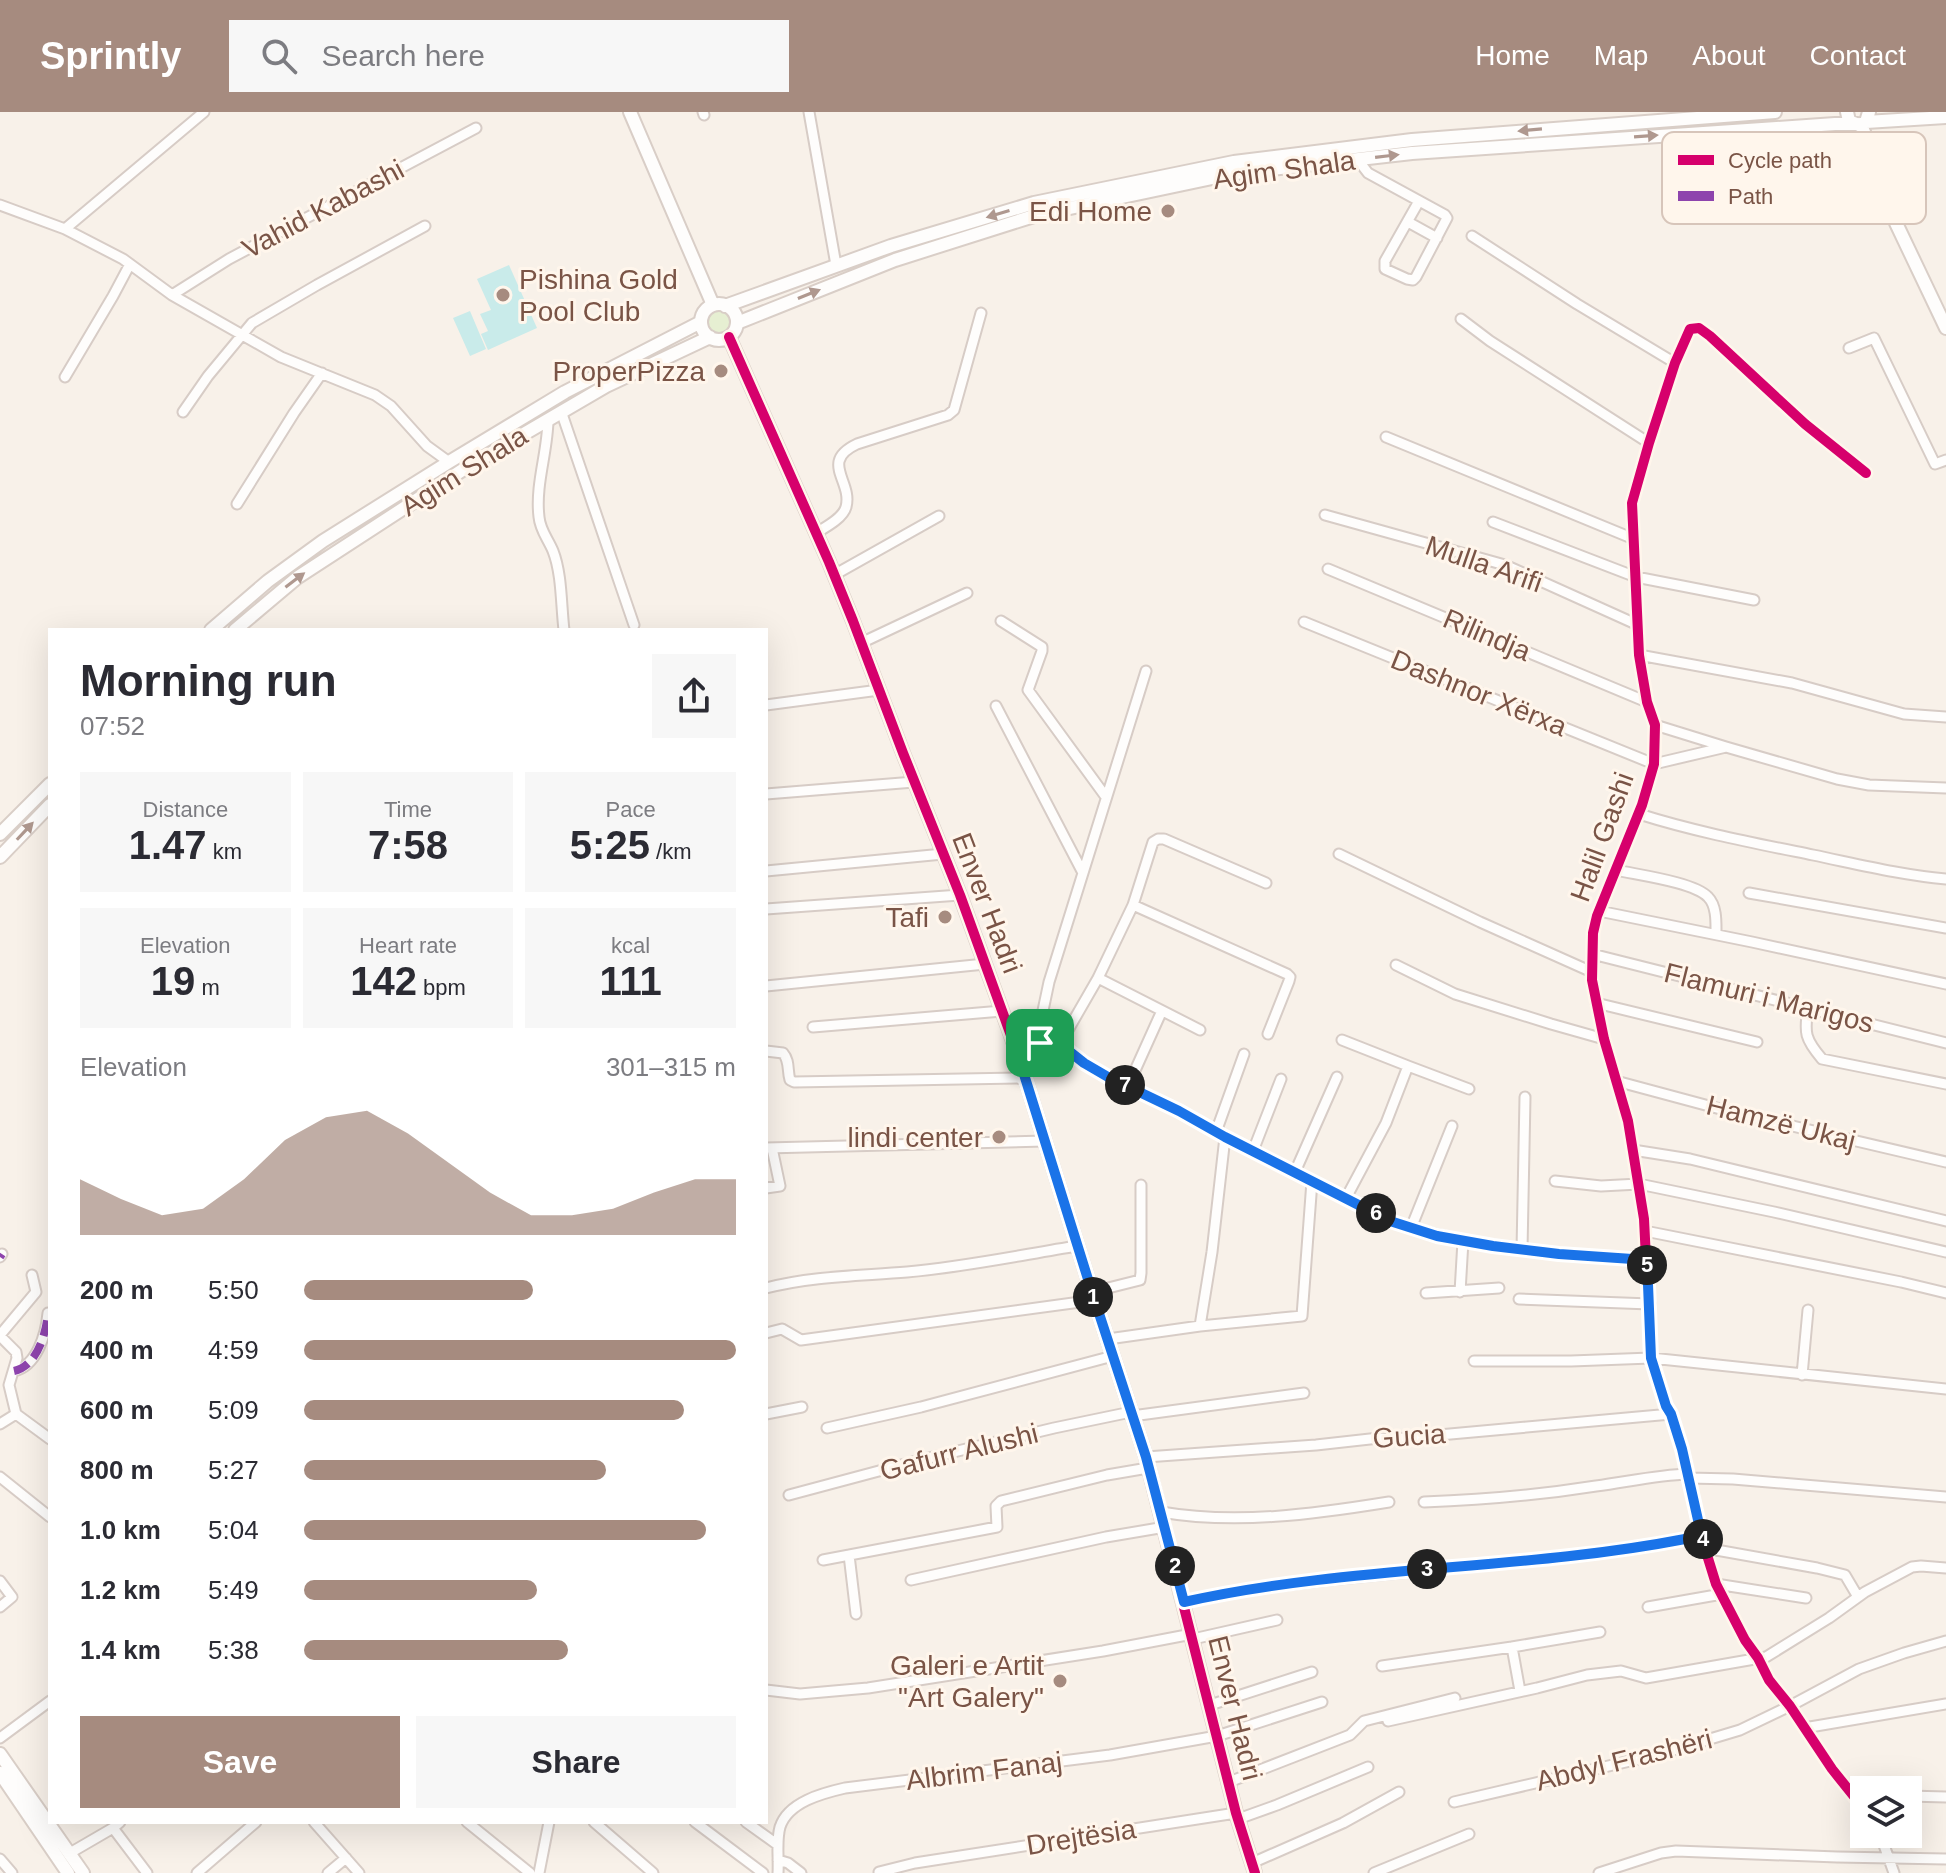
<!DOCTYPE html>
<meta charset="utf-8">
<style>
body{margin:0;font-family:Arial,sans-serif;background:#f7f7f7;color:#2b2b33;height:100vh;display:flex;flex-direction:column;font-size:30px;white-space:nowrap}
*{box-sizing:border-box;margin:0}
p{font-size:26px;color:#7c7c81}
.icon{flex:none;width:44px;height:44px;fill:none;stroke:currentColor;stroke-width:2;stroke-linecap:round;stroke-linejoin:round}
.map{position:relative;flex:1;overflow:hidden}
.sheet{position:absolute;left:48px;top:516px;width:720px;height:1196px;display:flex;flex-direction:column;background:#fff;border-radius:0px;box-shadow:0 8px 32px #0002}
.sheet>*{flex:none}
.buttons{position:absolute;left:1850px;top:1664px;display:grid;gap:16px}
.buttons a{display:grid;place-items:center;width:72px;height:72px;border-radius:0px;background:#fff;box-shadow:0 8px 32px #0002;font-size:40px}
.pin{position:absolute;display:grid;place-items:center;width:68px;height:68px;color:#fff;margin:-34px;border-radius:16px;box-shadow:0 4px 12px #0006}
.km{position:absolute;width:40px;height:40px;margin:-20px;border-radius:50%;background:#222;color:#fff;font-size:22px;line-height:40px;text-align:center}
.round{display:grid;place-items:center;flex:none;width:84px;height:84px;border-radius:0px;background:#f7f7f7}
.head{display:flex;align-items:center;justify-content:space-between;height:136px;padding:0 32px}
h1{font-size:44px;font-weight:800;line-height:60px}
.metrics{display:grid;grid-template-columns:repeat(3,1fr);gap:12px;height:136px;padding:8px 32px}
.metrics div{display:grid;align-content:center;border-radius:0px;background:#f7f7f7;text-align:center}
.metrics b{font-size:40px;font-weight:800}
.metrics small{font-size:22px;font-weight:400}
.metrics p{font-size:22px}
.chart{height:224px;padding:16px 32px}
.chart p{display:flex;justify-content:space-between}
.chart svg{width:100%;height:144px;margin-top:8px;fill:#a68b7f;opacity:.7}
.primary-button{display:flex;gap:16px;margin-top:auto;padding:16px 32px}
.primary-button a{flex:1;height:92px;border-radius:0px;background:#a68b7f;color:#fff;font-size:32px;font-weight:800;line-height:92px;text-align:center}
.primary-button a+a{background:#f7f7f7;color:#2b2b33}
ul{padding:0 32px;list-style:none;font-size:26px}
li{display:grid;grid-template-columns:128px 96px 1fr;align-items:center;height:60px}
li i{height:20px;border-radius:10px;background:#a68b7f}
header{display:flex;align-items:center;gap:48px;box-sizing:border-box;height:112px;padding:0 40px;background:#a68b7f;color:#fff}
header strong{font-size:38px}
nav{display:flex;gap:44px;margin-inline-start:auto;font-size:28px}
.search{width:560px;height:72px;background:#f7f7f7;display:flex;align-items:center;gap:20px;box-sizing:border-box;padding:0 28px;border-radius:0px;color:#7c7c81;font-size:30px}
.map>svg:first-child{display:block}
</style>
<header>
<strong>Sprintly</strong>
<div class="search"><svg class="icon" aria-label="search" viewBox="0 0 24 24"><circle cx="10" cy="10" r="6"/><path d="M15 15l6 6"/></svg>Search here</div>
<nav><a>Home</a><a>Map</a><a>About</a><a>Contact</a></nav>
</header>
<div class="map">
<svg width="1946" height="1761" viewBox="0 0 1946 1761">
<rect width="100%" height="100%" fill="#f8f1e9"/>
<path fill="#e6efd2" d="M706 210a13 13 0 1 1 26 0a13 13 0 1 1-26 0Z"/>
<path fill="#c9ebea" d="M509,153l28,63 -49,22 -7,-16 7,-3 -8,-17 11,-4 -14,-31z
M470,199l16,38 -16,7 -17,-38z"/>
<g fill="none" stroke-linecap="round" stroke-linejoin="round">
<g stroke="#d7ccc6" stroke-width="13">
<path id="street" d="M703,0l1,3
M809,0l27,153
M1358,48l10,13 77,42 2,3 -31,59 -3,3 -6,-1 -22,-10v-8l34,-60
M0,93l65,24 58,30 49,36 109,62 94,38 16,11 36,40 22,16
M1408,110l29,16
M65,117l139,-117
M1472,124l105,68 98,59
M172,183l57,-36 247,-131
M1461,207l29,22 159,102
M1849,236l25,-10 61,126 11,-4
M65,265l48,-81 17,-32
M561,299l73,214
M183,300l25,-36 44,-53 65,-38 108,-59
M548,307c0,32 -13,65 -9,98 1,13 9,22 14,34 9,23 8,54 11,79
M1386,325l248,102
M237,392l57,-91 28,-40
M1325,403l180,50 133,60
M1493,410l143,55 118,23
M816,421c10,-6 27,-15 30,-26 7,-26 -27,-45 11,-63l91,-29 6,-5 27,-97
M1328,457l319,133
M834,463l105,-59
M1001,509l41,26v4l-14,39 78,107
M1304,510l350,142 72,-17
M861,531l106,-50
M1639,543l153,28 112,31 42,3
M766,593l113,-15
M996,594l87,167
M1655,613l71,22 111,32 32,6 77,3
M766,682l148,-12
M1639,702c57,18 115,29 174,41 44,9 88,20 133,24
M1339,742l141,68 112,50
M1616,758c22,5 78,12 92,27 9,9 8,26 8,37
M766,759l177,-17
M1749,781l197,35
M1133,793l154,69 3,3 -1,4 -21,53
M766,797l194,-14
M1599,799l153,31 194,42
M1592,842l354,89
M1396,853l59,29 96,30 53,15
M1098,866l102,52
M766,874l219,-22
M1596,891l161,39
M1808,896c-4,25 -3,31 14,51l124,25
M813,915l189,-16
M1342,928l66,26
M1040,931l1,-23 8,-38 97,-311
M1060,932l38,-66 35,-73 20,-63 5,-3h6l102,44
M766,939l17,2c7,8 4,17 7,27l4,2 231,-4
M1017,940l23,-9 20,1 24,19 24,14 71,34 46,26 165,84c63,22 129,29 195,35 21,2 42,1 62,4
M1616,969l108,29 222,52
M1128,974l32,-71
M1216,1020l28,-78
M766,1036l279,-7
M1633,1038l57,9 256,62
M1253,1039l28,-72
M1295,1060l42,-95
M1555,1069l46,5 38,-2 135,28 172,40
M766,1076l14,-2 -8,-38
M1346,1086l40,-75 22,-57 61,23
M1411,1116l41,-102
M1645,1119l256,51 45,11
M1522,1138l3,-153
M0,1145l2,-3
M766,1176c46,-12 93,-12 141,-16 57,-5 114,-17 170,-26
M1092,1180l48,-12 1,-7v-88
M1460,1180l3,-51
M1426,1181l73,-5
M1519,1187l131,5
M1200,1214l12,-74 13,-115
M766,1221l16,-4 19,11 294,-40
M0,1223l36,-43 -4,-17
M0,1224l16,16 1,6 -8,27 7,29
M1108,1227l92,-13 102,-10 10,-135
M1474,1249h97l80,-3 295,31
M14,1259c23,-5 32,-37 34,-58
M1802,1263l6,-65
M16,1302l34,25
M766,1302l36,-7
M1132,1304l172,-23
M0,1312l16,-10
M827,1316l94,-21 192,-51
M1146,1345l170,-12 63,-7 16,1 276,-25
M0,1365l50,40
M1688,1366l45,1 213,18
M789,1383l131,-35 134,-32 77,-16
M1424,1390c58,-2 115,-7 172,-16 31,-4 61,-11 92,-12
M1161,1400c75,13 154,2 228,-10
M1705,1436l112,20 28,7 13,22
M849,1443l7,59
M823,1448l174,-33 -1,-21 5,-5 106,-26 41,-7
M911,1468l195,-43 59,-10
M0,1469l12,16 -12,10
M1716,1472l90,14
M1184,1490l66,-13 79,-9 222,-22 109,-14 25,-5 18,3
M1648,1495l74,-13
M1193,1527l84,-19
M1382,1554l130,-19
M766,1578l34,4 68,-6 235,-37 89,-17
M1520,1579l-8,-44 88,-15
M1210,1593l102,-33
M1388,1609l149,-33 50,-13 34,-4 25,7 120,-21 63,-39 36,-26 47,-25 9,-1 25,2
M1804,1616l142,-24
M0,1626l50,-37
M1229,1670l121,-47 14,-14 91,-23
M1908,1684l38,1
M1454,1690l206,-48 80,-24 50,-24 69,-37 45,-16 42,-12
M1864,1697l-32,-40 -42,-63 -21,-26 -11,-22 -13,-18 -29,-56 -13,-42 -21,-93 -11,-35 -5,-8 -15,-48 -7,-139 -16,-98 -24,-82 -12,-59 1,-47 4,-17 45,-111 12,-41 1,-39 -8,-23 -8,-47 -7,-152 17,-60 26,-80 15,-34 9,-1 11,8 95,88 61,49
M1238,1707l39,-14 91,-38
M314,1710l45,51
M467,1710l63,51
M594,1710l59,51
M695,1710l68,51
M746,1710l32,23
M113,1716l34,45
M1880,1722l14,39
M70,1741l43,-25 7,-6
M0,1747l12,14
M778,1748l10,3 13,10
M1252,1751l91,-40 56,-31
M879,1760l36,-9 321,-50
M197,1761l59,-51
M328,1761l18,-15
M539,1761l10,-51
M778,1761c1,-15 -2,-32 2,-46 8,-25 43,-34 65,-39l265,-33 107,-19 105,-34
M1374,1761l95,-39
M1599,1761l62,-20 15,-2 161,6 109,2"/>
</g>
<g stroke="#d9cec7" stroke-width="16">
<path id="secondary" d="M630,0l83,193
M1847,0l2,9 10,4 7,-3 3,-10
M1866,10l80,-5
M1861,13l14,33 21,65 50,105
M701 210a18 18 0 1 1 36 0a18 18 0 1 1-36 0Z
M725,194l166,-60 143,-43 200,-41 178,-22 363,-28
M737,211l158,-63 142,-45 199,-42 176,-20 423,-29h18
M729,225l100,225 24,59 50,132 57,142 57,157 75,240 54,165 90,356 19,60
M211,518l57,-49 55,-40 126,-79 116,-70 136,-70
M235,518l63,-53 166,-108 142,-83 104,-49
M0,722l50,-50
M0,745l50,-52
M0,1642l83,119
M0,1661l68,100"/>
</g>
<use href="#street" stroke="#fefdfc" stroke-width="9"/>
<use href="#secondary" stroke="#fefdfc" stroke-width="12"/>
<path stroke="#8e44ad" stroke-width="8" stroke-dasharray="16 8" stroke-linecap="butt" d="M0,1145l2,-3
M14,1259c23,-5 32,-37 34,-58"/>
<g stroke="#fff6ec" stroke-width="15">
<path id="cycleway" d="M729,225l100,225 24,59 50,132 57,142 57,157 75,240 54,165 90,356 19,60
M1864,1697l-32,-40 -42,-63 -21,-26 -11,-22 -13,-18 -29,-56 -13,-42 -21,-93 -11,-35 -5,-8 -15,-48 -7,-139 -16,-98 -24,-82 -12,-59 1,-47 4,-17 45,-111 12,-41 1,-39 -8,-23 -8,-47 -7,-152 17,-60 26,-80 15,-34 9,-1 11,8 95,88 61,49"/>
</g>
<use href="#cycleway" stroke="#d6006c" stroke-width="10"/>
</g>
<defs><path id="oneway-solid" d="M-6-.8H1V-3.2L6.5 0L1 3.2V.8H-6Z" transform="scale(2)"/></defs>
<g fill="#af988f">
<use href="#oneway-solid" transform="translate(1530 18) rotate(175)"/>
<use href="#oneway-solid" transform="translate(1646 24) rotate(-4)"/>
<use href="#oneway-solid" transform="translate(1387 44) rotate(-7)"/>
<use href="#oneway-solid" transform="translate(998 102) rotate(163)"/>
<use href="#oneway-solid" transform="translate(809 182) rotate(-22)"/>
<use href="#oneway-solid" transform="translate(295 468) rotate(-37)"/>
<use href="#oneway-solid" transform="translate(25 719) rotate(-47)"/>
</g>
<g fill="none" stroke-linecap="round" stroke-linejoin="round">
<g stroke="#fff" stroke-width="16">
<path id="route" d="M1040,931l20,1 24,19 24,14 71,34 46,26 165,84 47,15 56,10 66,8 88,6 4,98 15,48 5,8 11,35 21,93 -18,-3c-165,32 -336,26 -501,63l-38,-145 -54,-165 -75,-240z"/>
</g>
<use href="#route" stroke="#1a73e8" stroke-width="10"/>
</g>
<g fill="#a68b7f" stroke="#fff6ec" stroke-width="3">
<circle cx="1168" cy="99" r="8"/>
<circle cx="503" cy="183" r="8"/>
<circle cx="721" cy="259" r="8"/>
<circle cx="945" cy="805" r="8"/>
<circle cx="999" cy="1025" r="8"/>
<circle cx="1060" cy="1569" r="8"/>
</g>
<g text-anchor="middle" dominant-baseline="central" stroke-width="6" stroke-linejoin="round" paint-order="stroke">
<g font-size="28" fill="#7a5446" stroke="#fff6ec">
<text transform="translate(1284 58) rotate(-8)">Agim Shala</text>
<text transform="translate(323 97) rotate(-28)">Vahid Kabashi</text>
<text transform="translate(464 359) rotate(-32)">Agim Shala</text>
<text transform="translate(1484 452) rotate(19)">Mulla Arifi</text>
<text transform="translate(1487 523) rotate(23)">Rilindja</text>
<text transform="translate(1479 581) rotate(22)">Dashnor Xërxa</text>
<text transform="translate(1602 725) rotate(-70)">Halil Gashi</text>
<text transform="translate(987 791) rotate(69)">Enver Hadri</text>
<text transform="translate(1769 886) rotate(14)">Flamuri i Marigos</text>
<text transform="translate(1781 1011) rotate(14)">Hamzë Ukaj</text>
<text transform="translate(1409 1324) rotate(-4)">Gucia</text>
<text transform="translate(959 1340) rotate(-14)">Gafurr Alushi</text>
<text transform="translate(1235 1596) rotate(76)">Enver Hadri</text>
<text transform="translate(1624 1648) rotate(-14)">Abdyl Frashëri</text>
<text transform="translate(984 1659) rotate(-7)">Albrim Fanaj</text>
<text transform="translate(1081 1725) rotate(-9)">Drejtësia</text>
</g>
<g font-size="28" fill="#7a5446" stroke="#fff6ec" text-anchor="end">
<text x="1152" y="99">Edi Home</text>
<text x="519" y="167" text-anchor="start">Pishina Gold<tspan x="519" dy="32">Pool Club</tspan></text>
<text x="705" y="259">ProperPizza</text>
<text x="929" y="805">Tafi</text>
<text x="983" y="1025">lindi center</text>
<text x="1044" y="1553">Galeri e Artit<tspan x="1044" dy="32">"Art Galery"</tspan></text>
</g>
</g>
<rect x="1662" y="20" width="264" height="92" rx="12" fill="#fff6ec" stroke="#d7c5ba" stroke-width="2"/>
<rect x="1678" y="43" width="36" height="10" fill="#d6006c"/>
<rect x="1678" y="79" width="36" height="10" fill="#8e44ad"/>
<g font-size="22" fill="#7a5446">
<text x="1728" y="56">Cycle path</text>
<text x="1728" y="92">Path</text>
</g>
</svg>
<div class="buttons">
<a><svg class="icon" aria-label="layers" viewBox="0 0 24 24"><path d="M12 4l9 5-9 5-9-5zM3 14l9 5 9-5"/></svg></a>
</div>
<div class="pin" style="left:1040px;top:931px;background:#1e9e55"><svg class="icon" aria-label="arrive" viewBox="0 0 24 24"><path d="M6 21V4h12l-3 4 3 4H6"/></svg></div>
<b class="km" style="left:1093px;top:1185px">1</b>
<b class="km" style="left:1175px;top:1454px">2</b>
<b class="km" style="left:1427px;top:1457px">3</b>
<b class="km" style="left:1703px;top:1427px">4</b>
<b class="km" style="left:1647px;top:1153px">5</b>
<b class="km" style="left:1376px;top:1101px">6</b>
<b class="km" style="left:1125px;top:973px">7</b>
<section class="sheet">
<div class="head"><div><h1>Morning run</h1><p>07:52</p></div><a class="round"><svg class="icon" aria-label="share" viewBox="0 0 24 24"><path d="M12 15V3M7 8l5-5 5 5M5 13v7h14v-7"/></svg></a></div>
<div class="metrics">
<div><p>Distance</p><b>1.47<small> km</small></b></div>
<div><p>Time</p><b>7:58</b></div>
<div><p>Pace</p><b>5:25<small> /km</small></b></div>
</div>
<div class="metrics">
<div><p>Elevation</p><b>19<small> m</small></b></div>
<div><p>Heart rate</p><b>142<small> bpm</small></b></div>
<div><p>kcal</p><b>111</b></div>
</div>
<div class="chart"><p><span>Elevation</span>301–315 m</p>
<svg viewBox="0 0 160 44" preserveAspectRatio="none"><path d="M0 44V27L10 33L20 38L30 36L40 27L50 15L60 8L70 6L80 13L90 22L100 31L110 38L120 38L130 36L140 31L150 27L160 27V44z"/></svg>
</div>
<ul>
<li><b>200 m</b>5:50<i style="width:53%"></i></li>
<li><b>400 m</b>4:59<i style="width:100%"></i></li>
<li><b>600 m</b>5:09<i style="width:88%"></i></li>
<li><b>800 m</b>5:27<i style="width:70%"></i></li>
<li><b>1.0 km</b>5:04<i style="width:93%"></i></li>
<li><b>1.2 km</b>5:49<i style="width:54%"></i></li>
<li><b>1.4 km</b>5:38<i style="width:61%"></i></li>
</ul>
<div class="primary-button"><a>Save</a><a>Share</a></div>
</section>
</div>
